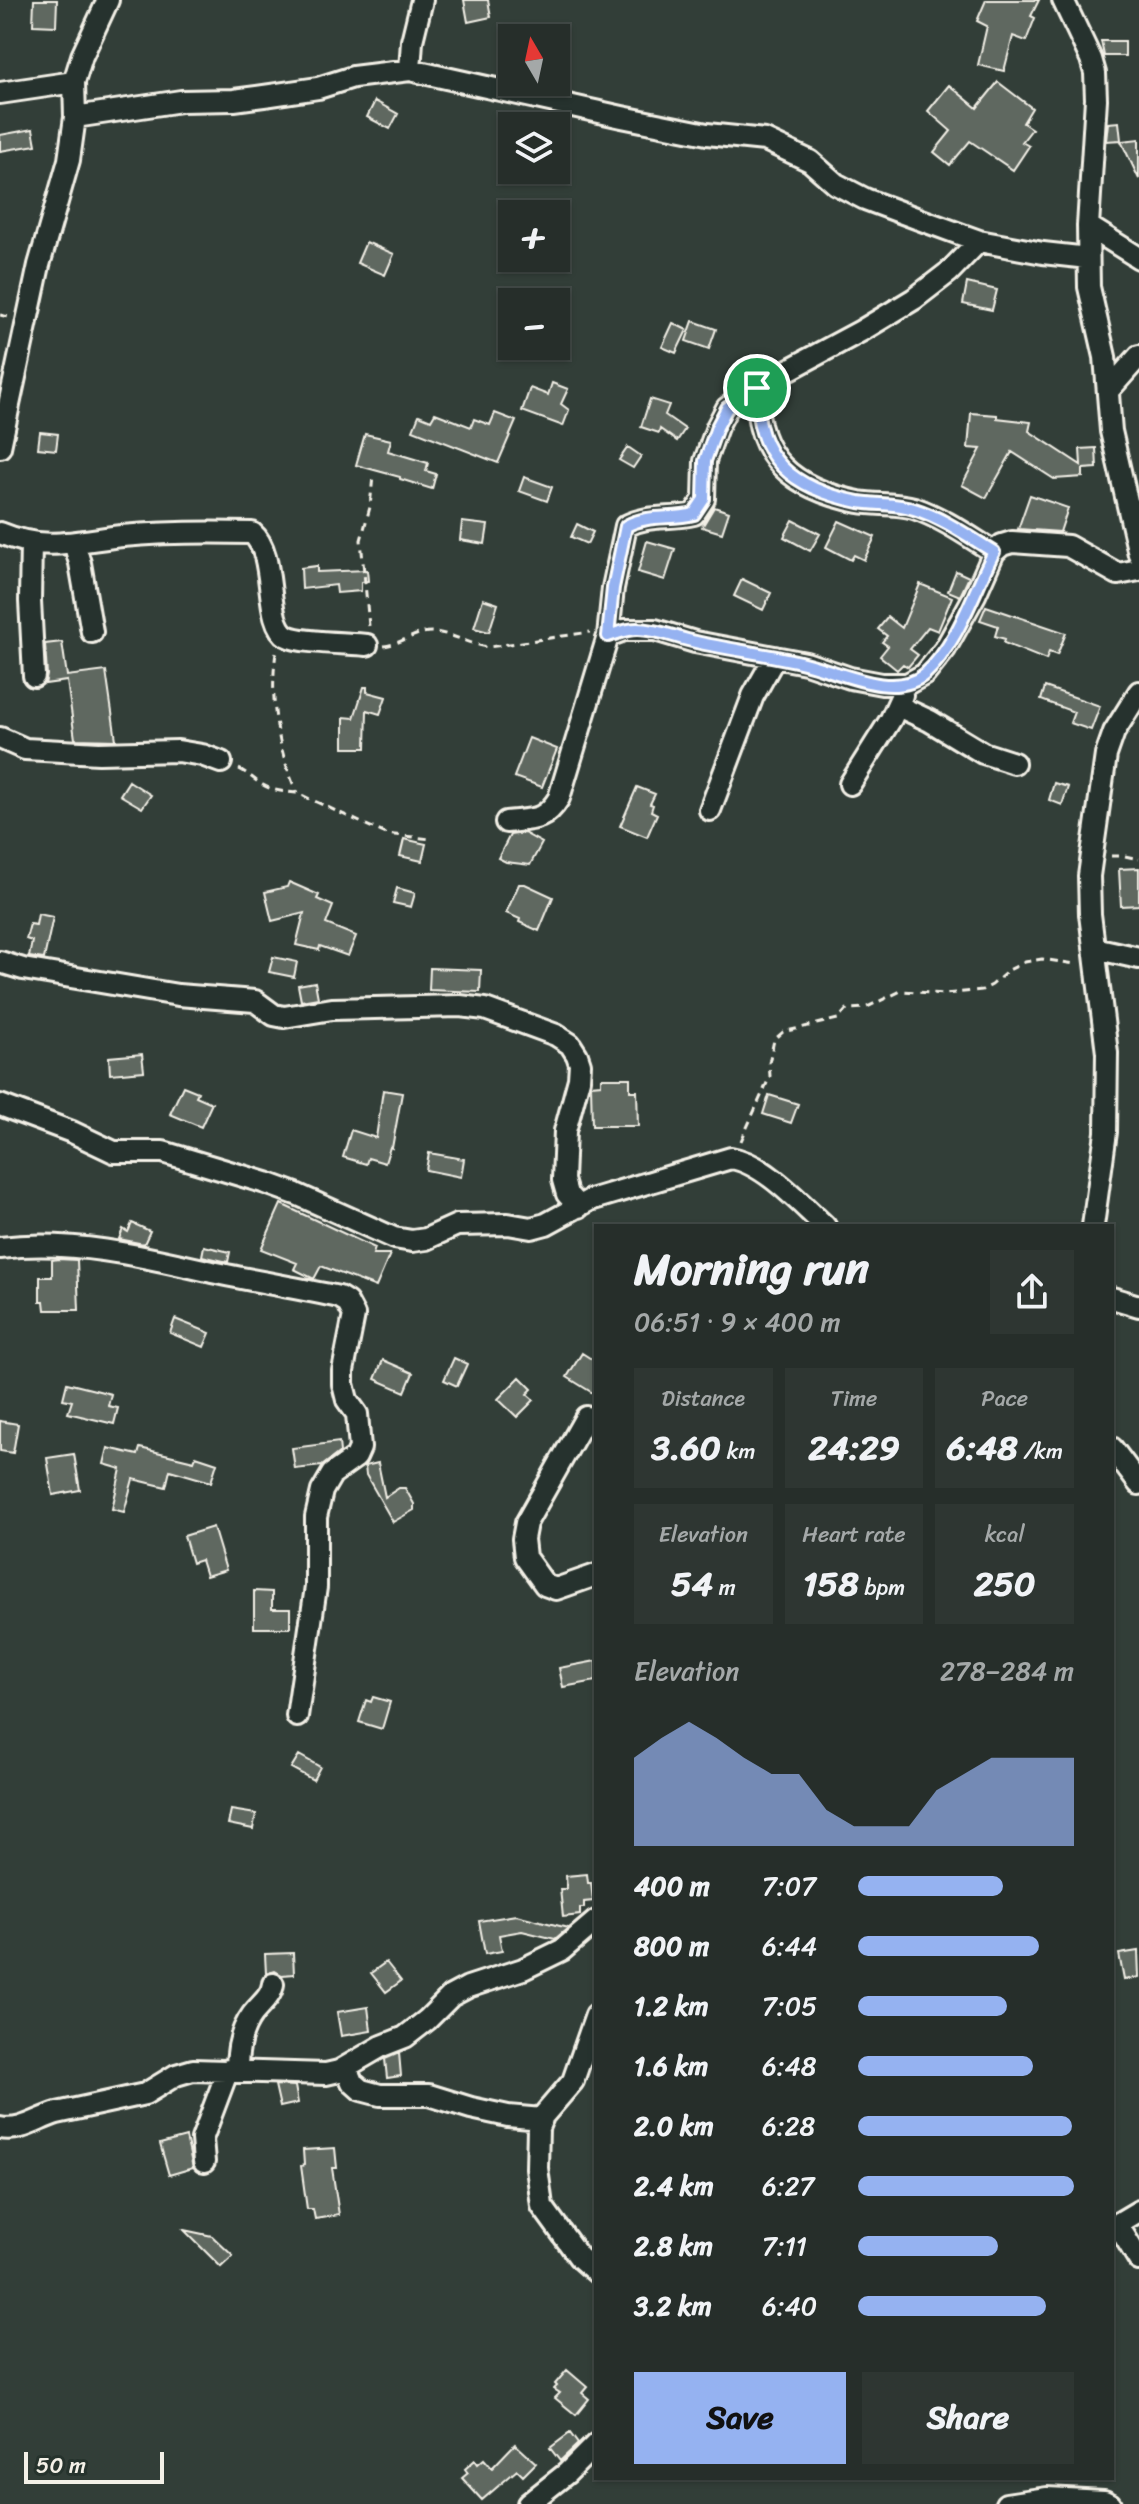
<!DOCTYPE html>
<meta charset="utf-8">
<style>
body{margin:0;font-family:Sriracha,sans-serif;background:#2e3632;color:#f1f3f6;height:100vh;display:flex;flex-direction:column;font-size:30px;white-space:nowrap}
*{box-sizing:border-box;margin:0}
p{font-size:26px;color:#a4a8a8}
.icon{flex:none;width:44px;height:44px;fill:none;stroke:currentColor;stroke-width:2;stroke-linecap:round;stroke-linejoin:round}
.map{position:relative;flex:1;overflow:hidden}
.panel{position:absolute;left:594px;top:1224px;width:520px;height:1256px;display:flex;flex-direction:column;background:#262e2a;border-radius:0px;box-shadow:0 2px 6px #0004,0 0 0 2px #424a47}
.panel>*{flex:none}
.needle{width:52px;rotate:351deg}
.fabs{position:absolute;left:498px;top:24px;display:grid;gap:16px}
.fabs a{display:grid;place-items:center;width:72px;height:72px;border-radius:0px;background:#262e2a;box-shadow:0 2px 6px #0004,0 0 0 2px #424a47;font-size:40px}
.scale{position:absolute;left:24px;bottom:20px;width:140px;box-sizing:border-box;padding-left:8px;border:4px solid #f4f1e8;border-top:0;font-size:22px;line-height:28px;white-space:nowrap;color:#f4f1e8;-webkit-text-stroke:6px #26332d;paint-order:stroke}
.pin{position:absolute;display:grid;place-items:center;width:68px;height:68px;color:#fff;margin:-34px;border:4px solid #fff;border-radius:50%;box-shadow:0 2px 8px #0007}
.round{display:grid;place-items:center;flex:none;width:84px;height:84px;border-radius:0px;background:#2e3632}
.overview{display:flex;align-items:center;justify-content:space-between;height:136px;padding:0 40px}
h1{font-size:44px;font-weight:700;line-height:60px}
.figures{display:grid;grid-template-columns:repeat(3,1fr);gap:12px;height:136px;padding:8px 40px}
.figures div{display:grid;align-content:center;border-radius:0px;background:#2e3632;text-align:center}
.figures b{font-size:34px;font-weight:700}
.figures small{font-size:22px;font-weight:400}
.figures p{font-size:22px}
.chart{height:224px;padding:16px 40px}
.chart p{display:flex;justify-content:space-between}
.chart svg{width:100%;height:144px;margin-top:8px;fill:#95b2f1;opacity:.7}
.button{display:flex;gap:16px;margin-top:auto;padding:16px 40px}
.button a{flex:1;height:92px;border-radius:0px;background:#95b2f1;color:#111;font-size:32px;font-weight:700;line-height:92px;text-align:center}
.button a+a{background:#2e3632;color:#f1f3f6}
ul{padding:0 40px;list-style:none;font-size:26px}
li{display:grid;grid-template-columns:128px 96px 1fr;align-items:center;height:60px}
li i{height:20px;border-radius:10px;background:#95b2f1}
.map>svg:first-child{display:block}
</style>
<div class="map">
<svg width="1139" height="2504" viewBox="0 0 1139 2504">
<rect width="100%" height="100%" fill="#323e38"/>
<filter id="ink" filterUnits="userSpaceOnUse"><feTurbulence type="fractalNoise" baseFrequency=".0125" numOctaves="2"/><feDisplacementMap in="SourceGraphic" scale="16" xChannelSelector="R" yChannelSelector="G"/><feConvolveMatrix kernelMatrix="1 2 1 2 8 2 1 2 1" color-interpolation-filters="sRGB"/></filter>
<g filter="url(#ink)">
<path fill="#5f6861" stroke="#f4f1e8" stroke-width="2" d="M34,0h23l-1,26 -23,-1z
M464,0h24l3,17 -23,5z
M986,0h53l-8,16 4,2 -9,23 -13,-5 -9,35 -26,-6 9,-39 -10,-5z
M1101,41h24v15h-21z
M998,82l34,26 -9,15 9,6 -10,13 7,4 -16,24 -43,-29 -20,24 -16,-13 17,-21 -23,-20 21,-26 28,23z
M375,101l23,13 -8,15 -23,-12z
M1119,122l2,18 -15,1 2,-18z
M33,129l3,16 -36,6v-16z
M1139,139v40l-18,-38z
M366,242l28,12 -9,21 -28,-12z
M967,283l30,7 -5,20 -29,-6z
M693,321l23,8 -7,20 -23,-8z
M673,323l14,7 -11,23 -14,-6z
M552,383l16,6 -7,15 8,6 -6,16 -41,-15 8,-23 18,7z
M650,399l19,6 -4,10 20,14 -8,12 -17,-12 -1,4 -18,-6z
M435,413l36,14 3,-8 16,6 5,-12 21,8 -18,42 -85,-33 6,-15 12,5z
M971,413l26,2v3l34,4 -2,9 52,34 -1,-16 16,-1 1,20 -14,1v8l-29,2 -42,-27 -26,46 -24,-13 19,-36 -13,-1z
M40,432l18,2 -2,16 -18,-2z
M365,434l26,6 -3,11 40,12 -2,8 10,3 -4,15 -32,-10v-2l-44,-12z
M628,447l13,9 -8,12 -14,-8z
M524,477l28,10 -5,14 -28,-10z
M1030,495l38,13 -8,24 -42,-3z
M714,507l15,5 -7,21 -20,-6z
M793,520l27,14 -10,17 -26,-14z
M839,521l36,16 -11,23 -10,-5 -3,5 -25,-13z
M462,522l26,3 -3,19 -25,-4z
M577,524l16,8 -6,12 -16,-7z
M647,541l28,8 -10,31 -27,-8z
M317,566v6l50,-2 1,11 -7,1v9l-24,2 -1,-8 -34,4 -1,-21z
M956,571l13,6 -9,19 -12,-5z
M742,579l29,14 -8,17 -29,-14z
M920,584l32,13 -14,34 -10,-4 -18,22 8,6 -10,12 -5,-3 -6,6 -17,-14 8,-10 -6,-4 5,-6 -9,-7 10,-12 14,11z
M483,599l15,5 -9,28 -15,-4z
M986,606l80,27 -9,22 -8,-3 -3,8 -42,-17 1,-4 -10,-3 3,-10 -18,-6z
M62,642l5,34 39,-5 10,69 -41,-1 -8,-58 -22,3 2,-9 -2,-31z
M364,687h3v5l19,5 -6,17 -13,-4 -1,38h-22v-31l10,1z
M1045,687l55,19 -9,24 -21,-7 4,-11 -33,-12z
M529,738l28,11 -15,38 -28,-10z
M129,781l22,14 -9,13 -22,-13z
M1054,783l14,4 -6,18 -13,-5z
M637,787l18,7 -5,10 3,1 -2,6 6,3 -10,23 -27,-11z
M524,833l18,10 -12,22 -24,-3 -8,-4 12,-23z
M404,839l22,5 -4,17 -22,-5z
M1139,868v37l-18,1 -2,-37z
M289,882l30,13 -2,4 16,7 -7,18 30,12 -8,20 -28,-10 -1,4 -23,-5 8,-32 -32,8 -7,-29 22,-5z
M519,884h6l28,13 -14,34 -20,-9 1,-3 -14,-6z
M397,888l18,5 -4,14 -18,-4z
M38,914l15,3 -9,42 -15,-2 3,-16 -6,-2 4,-15 6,1z
M273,957l24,5 -3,15 -25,-5z
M430,968l51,2 -1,22 -51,-2z
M315,982l3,16 -17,3 -3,-16z
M142,1054l2,17 -34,3 -1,-17z
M601,1078h29v13h7l1,35h-46l-1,-41 10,-1z
M183,1086l15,6 -2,4 16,7 -11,24 -31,-13z
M383,1090l19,3 -10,55 -2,-1 -5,16 -17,-5 -2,6 -23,-7 8,-27 25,8z
M769,1095l29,9 -7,19 -28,-9z
M429,1153l35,6 -3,18 -35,-7z
M281,1204l94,44 -2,6h17l-14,33 -55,-21 -7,13 -20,-10 3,-6 -36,-14z
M132,1223l18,8 -6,13 -25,-5 4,-10 5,3z
M204,1246l26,6 -2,10 -26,-6z
M58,1259l19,1 2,50h-34l-1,-9h-4v-24h12v-17z
M175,1319l35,14 -6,14 -34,-14z
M582,1353l14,9v33l-29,-18z
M454,1358l13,6 -10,22 -13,-6z
M383,1360l30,13 -8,19 -30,-13z
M520,1377l12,12 -5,5 7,6 -17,17 -19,-18z
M67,1383l44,11 -3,12 10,2 -4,16 -46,-11 4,-12 -9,-2z
M0,1421l18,3 -5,29 -13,-2z
M339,1442l1,10 -18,14 -27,3 -3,-21z
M108,1448l30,7 2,-7 54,13 2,-5 21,7 -6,19 -41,-12 -4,17 -33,-8 -9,33 -12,-3 9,-40 -17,-5z
M74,1454l6,36 -27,5 -6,-37z
M378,1463l7,34 14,-9h6l9,16v6l-21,12 -27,-47 -1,-9z
M213,1527l13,43 -20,6 -5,-16 -9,3 -8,-27z
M254,1591l18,1v17h18v19h-36z
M596,1661v20l-33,6 -4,-19z
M373,1697l17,5 -8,27 -23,-7 7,-22 5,2z
M299,1755l21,12 -7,13 -22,-12z
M231,1810l25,4 -3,15 -25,-5z
M587,1874l1,9h3l2,18 -9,1v6h-4v7l-17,2 -3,-28h7l-1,-13z
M516,1915l52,13 -13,11 -33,-8 -23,4 3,16 -17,3 -6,-33z
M1138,1951l1,26 -15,3 -5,-26z
M293,1953l1,21 -12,1 -7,-4 -9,3 -1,-20z
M386,1962l15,19 -15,11 -15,-19z
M368,2007l3,24 -30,5 -4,-24z
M399,2053l2,23 -14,2 -2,-19z
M275,2085l20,1 3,17 -18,4z
M186,2137l7,31 -24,7 -9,-31z
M335,2148l2,20h-5l7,47 -24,4 -2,-10h-6l-6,-43 3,-1 -1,-15z
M184,2230l28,6 21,20 -12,11z
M567,2370l20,17 -5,6 7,6 -13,16 -21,-17 5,-5 -6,-4 3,-3 -2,-2z
M570,2433l8,11 -18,17 -10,-13z
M515,2444l21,19 -13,13 -6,-6 -35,30 -20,-22 6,-5 -3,-4 10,-9 3,4 6,-5 8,9z"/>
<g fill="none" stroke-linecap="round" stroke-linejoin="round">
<g stroke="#f4f1e8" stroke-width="26">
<path id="minor" d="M1063,0l28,59 4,14 1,26 -8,127 1,61 16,70 6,74 28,123
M410,70l2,-29 10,-41
M0,93l74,-11
M75,117l106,-16 53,-1 37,-5 47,-7 35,-11 57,-7 212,47 85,17 58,6 45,21 26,23 29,15 59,22 55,20 64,12 45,5
M1088,226l51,32
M757,388c-3,70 36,101 102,114 18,3 38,1 55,6 29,10 54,28 80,44
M1108,391l31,-35
M0,447l39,-182 30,-105 6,-43 -1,-35 8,-26 26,-56
M0,533c45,19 77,8 122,3 43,-4 88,-4 130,-3 26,22 11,89 35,103 13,7 63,7 80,9
M31,542l-1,59 4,75
M74,543l6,20 12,69
M608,636l16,-6h31l40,12 111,21 44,15 32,6h25l18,-10 20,-25 30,-54 19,-43 8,-7 10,-3 56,4 50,28 21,-4
M898,706l32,15 53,32 31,10
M0,738l25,11 74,4 79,-2 24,4 19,7
M850,784l41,-65 11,-24
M710,810l43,-114 22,-39
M506,822c27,-3 38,0 53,-24l49,-162 5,-48 13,-62c22,-12 44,-6 68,-12l10,-15 1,-38 12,-34 10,-19 35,-24 99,-53 53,-32 35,-27 30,-31
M1094,948l45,10
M0,962l23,7 155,26 77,6 19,14 10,2 48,-8 128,-3 25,3 71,26 14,9 7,11 3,9 -1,15 -14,52 -2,49 4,14 12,13
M0,1105l72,27 42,20h49l103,31 30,11 98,44 18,3 14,-2 31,-14 51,-1 23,4 15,-4 44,-24 141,-42c33,5 69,45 94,68
M1093,1226l13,-94 1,-79 -17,-139 -1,-38 17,-121 8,-23 25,-40
M0,1248c72,-9 143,8 212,24 42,9 85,16 127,25l8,5 7,13 -11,56v13l4,16 10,14 3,34 -4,9 -24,17 -10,17 -6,26v70l-19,129
M1112,1298l27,8
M586,1417l-60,106 -3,16 2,18 20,28 11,4 40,-14
M1112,1448l27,36
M596,2015l-23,66 -30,35 -5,12 -1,40 5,38 37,51 17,15
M346,2067l6,15 9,8 19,5h49l42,13 37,8 34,3
M237,2070c0,-19 3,-39 15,-55 8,-11 19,-17 21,-31
M0,2128c22,4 37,-9 57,-15l88,-19 31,-19 17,-5 133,4 13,-3 43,-25 23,-9 22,-17 24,-24 17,-9 55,-18 39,-19 34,-29
M204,2162l-2,-23 26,-69
M1117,2224l22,36
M1112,2227l27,-16
M528,2504l39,-31 29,-29
M1006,2504l41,-6 57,3 6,3"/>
</g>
<path stroke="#f4f1e8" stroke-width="3" stroke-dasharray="8 6" stroke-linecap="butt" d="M0,315l9,2
M369,626l-8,-86 9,-33 3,-31
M384,646c17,-2 32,-15 49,-14 19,1 36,13 56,15l101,-15
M276,653c-7,47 2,97 21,140
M239,769c9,4 15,11 24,16 10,6 23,7 34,8l89,41 45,5
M1111,856h14l14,3
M741,1141l29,-65 -1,-13 5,-23 9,-8 55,-13 9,-10 18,-1 36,-17 45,3 36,-4 10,-5 17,-15 16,-8 17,-3 33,5"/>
<use href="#minor" stroke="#26332d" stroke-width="20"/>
</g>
</g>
<g fill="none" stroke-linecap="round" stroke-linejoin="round" filter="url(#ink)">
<g stroke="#fff" stroke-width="16">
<path id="route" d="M757,388c-3,71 36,101 102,114 18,3 38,1 55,7 29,9 54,27 80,43 -20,38 -36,92 -69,122 -31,27 -87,-3 -121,-11 -36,-9 -72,-13 -108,-21 -20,-4 -38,-13 -59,-13 -10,0 -19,4 -29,7l5,-48 13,-62c22,-12 45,-6 68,-12l10,-15 1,-38 12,-34 10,-19z"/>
</g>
<use href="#route" stroke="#95b2f1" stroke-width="10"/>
</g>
</svg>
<div class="fabs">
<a><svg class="needle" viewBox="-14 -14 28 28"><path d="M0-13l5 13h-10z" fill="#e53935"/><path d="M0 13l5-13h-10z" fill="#a4a8a8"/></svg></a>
<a><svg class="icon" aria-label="layers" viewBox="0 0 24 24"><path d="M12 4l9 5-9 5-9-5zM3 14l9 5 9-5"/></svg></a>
<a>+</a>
<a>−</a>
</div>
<div class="scale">50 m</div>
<div class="pin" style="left:757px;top:388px;background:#1e9e55"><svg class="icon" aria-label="arrive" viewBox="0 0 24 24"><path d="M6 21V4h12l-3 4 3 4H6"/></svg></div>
<section class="panel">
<div class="overview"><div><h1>Morning run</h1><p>06:51 · 9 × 400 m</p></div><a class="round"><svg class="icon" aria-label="share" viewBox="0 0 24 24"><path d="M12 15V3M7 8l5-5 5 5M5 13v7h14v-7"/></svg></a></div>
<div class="figures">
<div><p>Distance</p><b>3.60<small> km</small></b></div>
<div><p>Time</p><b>24:29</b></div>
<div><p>Pace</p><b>6:48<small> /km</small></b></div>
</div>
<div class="figures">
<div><p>Elevation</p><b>54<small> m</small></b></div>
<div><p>Heart rate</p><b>158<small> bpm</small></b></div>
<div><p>kcal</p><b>250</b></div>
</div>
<div class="chart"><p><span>Elevation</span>278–284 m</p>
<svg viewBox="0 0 160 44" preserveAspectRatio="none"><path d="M0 44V17L10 11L20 6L30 11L40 17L50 22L60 22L70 33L80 38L90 38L100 38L110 27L120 22L130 17L140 17L150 17L160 17V44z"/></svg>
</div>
<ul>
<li><b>400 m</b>7:07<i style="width:67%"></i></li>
<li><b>800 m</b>6:44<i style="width:84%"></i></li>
<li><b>1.2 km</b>7:05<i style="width:69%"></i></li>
<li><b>1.6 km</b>6:48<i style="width:81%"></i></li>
<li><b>2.0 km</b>6:28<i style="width:99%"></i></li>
<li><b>2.4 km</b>6:27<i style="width:100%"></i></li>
<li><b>2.8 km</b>7:11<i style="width:65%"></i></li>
<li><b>3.2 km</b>6:40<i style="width:87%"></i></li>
</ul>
<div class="button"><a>Save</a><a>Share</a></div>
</section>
</div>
